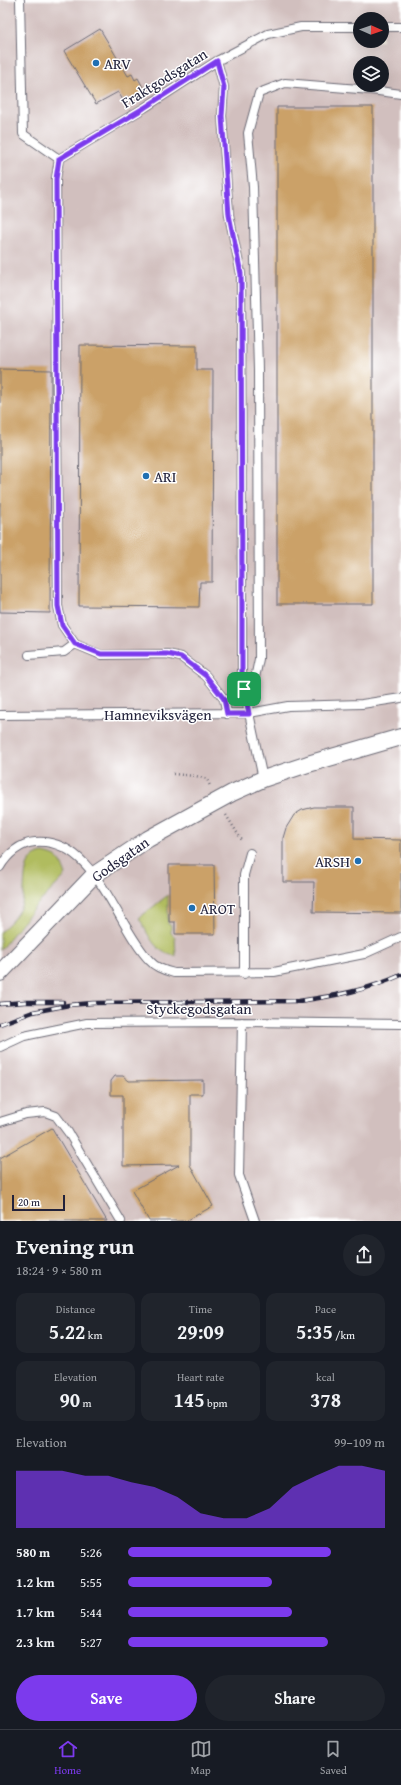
<!DOCTYPE html>
<meta charset="utf-8">
<style>
body{margin:0;font-family:"Gentium Book Plus",serif;background:#20242c;color:#f1f3f6;height:100vh;display:flex;flex-direction:column;font-size:15px;white-space:nowrap}
*{box-sizing:border-box;margin:0}
p{font-size:13px;color:#9ea1a6}
.icon{flex:none;width:22px;height:22px;fill:none;stroke:currentColor;stroke-width:2;stroke-linecap:round;stroke-linejoin:round}
.map{position:relative;height:1221px;overflow:hidden}
.side{display:flex;flex-direction:column;background:#171b24;flex:1}
.side>*{flex:none}
.needle{width:26px;rotate:92deg}
.controls{position:absolute;left:353px;top:12px;display:grid;gap:8px}
.controls a{display:grid;place-items:center;width:36px;height:36px;border-radius:50%;background:#171b24;box-shadow:0 4px 16px #0002;font-size:20px}
.scale{position:absolute;left:12px;bottom:10px;width:53px;box-sizing:border-box;padding-left:4px;border:2px solid #22223b;border-top:0;font-size:11px;line-height:14px;white-space:nowrap;color:#22223b;-webkit-text-stroke:3px #fff;paint-order:stroke}
.pin{position:absolute;display:grid;place-items:center;width:34px;height:34px;color:#fff;margin:-17px;border-radius:8px;box-shadow:0 2px 6px #0006}
.round{display:grid;place-items:center;flex:none;width:42px;height:42px;border-radius:21px;background:#20242c}
.headline{display:flex;align-items:center;justify-content:space-between;height:68px;padding:0 16px}
h1{font-size:22px;font-weight:800;line-height:30px}
.stats{display:grid;grid-template-columns:repeat(3,1fr);gap:6px;height:68px;padding:4px 16px}
.stats div{display:grid;align-content:center;border-radius:10px;background:#20242c;text-align:center}
.stats b{font-size:20px;font-weight:800}
.stats small{font-size:11px;font-weight:400}
.stats p{font-size:11px}
.chart{height:112px;padding:8px 16px}
.chart p{display:flex;justify-content:space-between}
.chart svg{width:100%;height:72px;margin-top:4px;fill:#7c3aed;opacity:.7}
.cta{display:flex;gap:8px;margin-top:auto;padding:8px 16px}
.cta a{flex:1;height:46px;border-radius:24px;background:#7c3aed;color:#fff;font-size:16px;font-weight:800;line-height:46px;text-align:center}
.cta a+a{background:#20242c;color:#f1f3f6}
ul{padding:0 16px;list-style:none;font-size:13px}
li{display:grid;grid-template-columns:64px 48px 1fr;align-items:center;height:30px}
li i{height:10px;border-radius:5px;background:#7c3aed}
.tab-bar{display:flex;justify-content:space-around;align-items:center;height:56px;border-top:1px solid #363941;background:#171b24;font-size:11px;color:#9ea1a6}
.tab-bar a{display:grid;justify-items:center;gap:2px}
.tab-bar .on{color:#7c3aed}
.map>svg:first-child{display:block}
</style>
<div class="map">
<svg width="401" height="1221" viewBox="0 0 401 1221">
<rect width="100%" height="100%" fill="#fff"/>
<filter id="ink" filterUnits="userSpaceOnUse"><feTurbulence type="fractalNoise" baseFrequency=".025" numOctaves="2"/><feDisplacementMap in="SourceGraphic" scale="8" xChannelSelector="R" yChannelSelector="G"/><feConvolveMatrix kernelMatrix="1 2 1 2 8 2 1 2 1" color-interpolation-filters="sRGB"/></filter>
<filter id="wash" filterUnits="userSpaceOnUse"><feTurbulence type="fractalNoise" baseFrequency=".012" numOctaves="4" result="noise"/><feDisplacementMap in="SourceGraphic" scale="16" xChannelSelector="R" yChannelSelector="G"/><feGaussianBlur stdDeviation="0.9" result="paint"/><feColorMatrix in="noise" values="0 0 0 0 0 0 0 0 0 0 0 0 0 0 0 0 0 1.4 0 .05"/><feComposite in="paint" operator="in"/></filter>
<g filter="url(#wash)">
<rect width="100%" height="100%" fill="#f5f1e1"/>
<path fill="#d1bfbe" fill-rule="evenodd" d="M0,0h401v1221h-401zM360,19h22v22h-22zM360,63h22v22h-22z"/>
<path fill="#b0bc5e" stroke="#696f4c" d="M43,853c18,4 17,7 23,22l-31,32 -35,43v-18c9,-8 16,-15 21,-26 7,-18 -3,-49 22,-53z
M168,895v29l3,1v8l4,4 1,19c-22,-3 -27,-21 -37,-38z"/>
<g id="blocks">
<path fill="#cba167" d="M100,29l28,47 4,-2 3,6 3,-2 7,13 -15,9 -2,-3 -5,3 -5,-8 -22,12 -32,-53z
M277,107h96v497h-96z
M80,345l117,1v24h16l-1,212h-12l-1,25 -120,-1z
M0,369l51,1 -1,243 -50,-1z
M314,807h40v32l47,1v73l-88,-1 1,-30h-31v-44l3,-10 8,-13 8,-5z
M169,865h45l1,69h-40v-12h-6z
M115,1076h8l6,5 74,-1v14h-13v71l23,41 -27,15h-37l-17,-30 47,-26 -56,1v-71h-12v-14z
M52,1128l55,93h-107v-63z"/>
</g>
</g>
<g filter="url(#ink)">
<use href="#blocks" fill-opacity="0" stroke="#6c6a75" stroke-width="1"/>
<g fill="none" stroke-linecap="round" stroke-linejoin="round">
<g stroke="#6c6a75" stroke-width="10">
<path id="service" d="M20,0l3,134 36,25
M382,27h19
M217,61l7,26 -2,29 7,99 12,59 1,336v67l7,36 39,-7 74,-2 39,-6
M59,159l-3,20 2,427 4,19 13,19 26,11 66,-1 14,3 25,19 18,23 3,15
M59,159l85,-51 73,-47 51,-27 33,-7h59
M29,655l35,-3 11,-8
M244,689l11,-11 4,-19 -1,-289 -5,-183 -5,-54 11,-40 26,-10 86,7 30,4
M0,715l249,-2 14,66
M0,867c7,-12 20,-24 35,-25 60,-5 81,84 115,119 6,7 16,10 24,12l100,-1 90,-18 37,-17
M244,974v-99l6,-22
M242,1022l-3,153 16,46
M0,1047l24,-11 63,-13 155,-1 159,2
M0,1122l26,-8 19,-2 11,4 12,16 53,89"/>
</g>
<g stroke="#6c6a75" stroke-width="18">
<path id="minor" d="M0,973l94,-98 54,-36 84,-46 31,-14 45,-15 93,-27"/>
</g>
<path stroke="#6c6a75" stroke-width="2.5" stroke-dasharray="1 3" stroke-linecap="butt" d="M173,774l23,2 11,3 3,7
M226,815l17,27"/>
<use href="#service" stroke="#fff" stroke-width="8"/>
<use href="#minor" stroke="#fff" stroke-width="16"/>
<g stroke="#22223b" stroke-width="4.5">
<path id="rail" d="M0,1004l25,-2h38
M0,1024l33,-12 36,-7 24,-2 206,-2c35,-5 70,-11 102,-26"/>
</g>
<use href="#rail" stroke="#fff" stroke-width="3" stroke-dasharray="9" stroke-linecap="butt"/>
</g>
</g>
<g fill="none" stroke-linecap="round" stroke-linejoin="round" filter="url(#ink)">
<g stroke="#fff" stroke-width="8">
<path id="route" d="M217,61l7,26 -2,29 7,99 12,59 1,336v67l7,37h-22l-3,-15 -18,-23 -25,-19 -14,-3h-66l-26,-10 -13,-19 -4,-19 -2,-427 3,-20 85,-51z"/>
</g>
<use href="#route" stroke="#7c3aed" stroke-width="5"/>
</g>
<g fill="#1f6fb2" stroke="#fff" stroke-width="1.5">
<circle cx="96" cy="63" r="4"/>
<circle cx="146" cy="476" r="4"/>
<circle cx="358" cy="861" r="4"/>
<circle cx="192" cy="908" r="4"/>
</g>
<g text-anchor="middle" dominant-baseline="central" stroke-width="3" stroke-linejoin="round" paint-order="stroke">
<g font-size="15" fill="#22223b" stroke="#fff" text-anchor="start">
<text x="104" y="63">ARV</text>
<text x="154" y="476">ARI</text>
<text x="350" y="861" text-anchor="end">ARSH</text>
<text x="200" y="908">AROT</text>
</g>
<g font-size="15" fill="#22223b" stroke="#fff">
<text transform="translate(164 78) rotate(-32)">Fraktgodsgatan</text>
<text x="158" y="714">Hamneviksvägen</text>
<text transform="translate(120 859) rotate(-35)">Godsgatan</text>
<text x="199" y="1008">Styckegodsgatan</text>
</g>
</g>
</svg>
<div class="controls">
<a><svg class="needle" viewBox="-14 -14 28 28"><path d="M0-13l5 13h-10z" fill="#e53935"/><path d="M0 13l5-13h-10z" fill="#9ea1a6"/></svg></a>
<a><svg class="icon" aria-label="layers" viewBox="0 0 24 24"><path d="M12 4l9 5-9 5-9-5zM3 14l9 5 9-5"/></svg></a>
</div>
<div class="scale">20 m</div>
<div class="pin" style="left:244px;top:689px;background:#1e9e55"><svg class="icon" aria-label="arrive" viewBox="0 0 24 24"><path d="M6 21V4h12l-3 4 3 4H6"/></svg></div>
</div>
<section class="side">
<div class="headline"><div><h1>Evening run</h1><p>18:24 · 9 × 580 m</p></div><a class="round"><svg class="icon" aria-label="share" viewBox="0 0 24 24"><path d="M12 15V3M7 8l5-5 5 5M5 13v7h14v-7"/></svg></a></div>
<div class="stats">
<div><p>Distance</p><b>5.22<small> km</small></b></div>
<div><p>Time</p><b>29:09</b></div>
<div><p>Pace</p><b>5:35<small> /km</small></b></div>
</div>
<div class="stats">
<div><p>Elevation</p><b>90<small> m</small></b></div>
<div><p>Heart rate</p><b>145<small> bpm</small></b></div>
<div><p>kcal</p><b>378</b></div>
</div>
<div class="chart"><p><span>Elevation</span>99–109 m</p>
<svg viewBox="0 0 160 44" preserveAspectRatio="none"><path d="M0 44V9L10 9L20 9L30 12L40 12L50 16L60 19L70 25L80 35L90 38L100 38L110 32L120 19L130 12L140 6L150 6L160 9V44z"/></svg>
</div>
<ul>
<li><b>580 m</b>5:26<i style="width:79%"></i></li>
<li><b>1.2 km</b>5:55<i style="width:56%"></i></li>
<li><b>1.7 km</b>5:44<i style="width:64%"></i></li>
<li><b>2.3 km</b>5:27<i style="width:78%"></i></li>
</ul>
<div class="cta"><a>Save</a><a>Share</a></div>
</section>
<nav class="tab-bar">
<a class="on"><svg class="icon" aria-label="home" viewBox="0 0 24 24"><path d="M3 11l9-7 9 7M6 9v11h12V9"/></svg>Home</a>
<a><svg class="icon" aria-label="map" viewBox="0 0 24 24"><path d="M3 6l6-2 6 2 6-2v14l-6 2-6-2-6 2zM9 4v14M15 6v14"/></svg>Map</a>
<a><svg class="icon" aria-label="saved" viewBox="0 0 24 24"><path d="M7 4h10v16l-5-4-5 4z"/></svg>Saved</a>
</nav>
